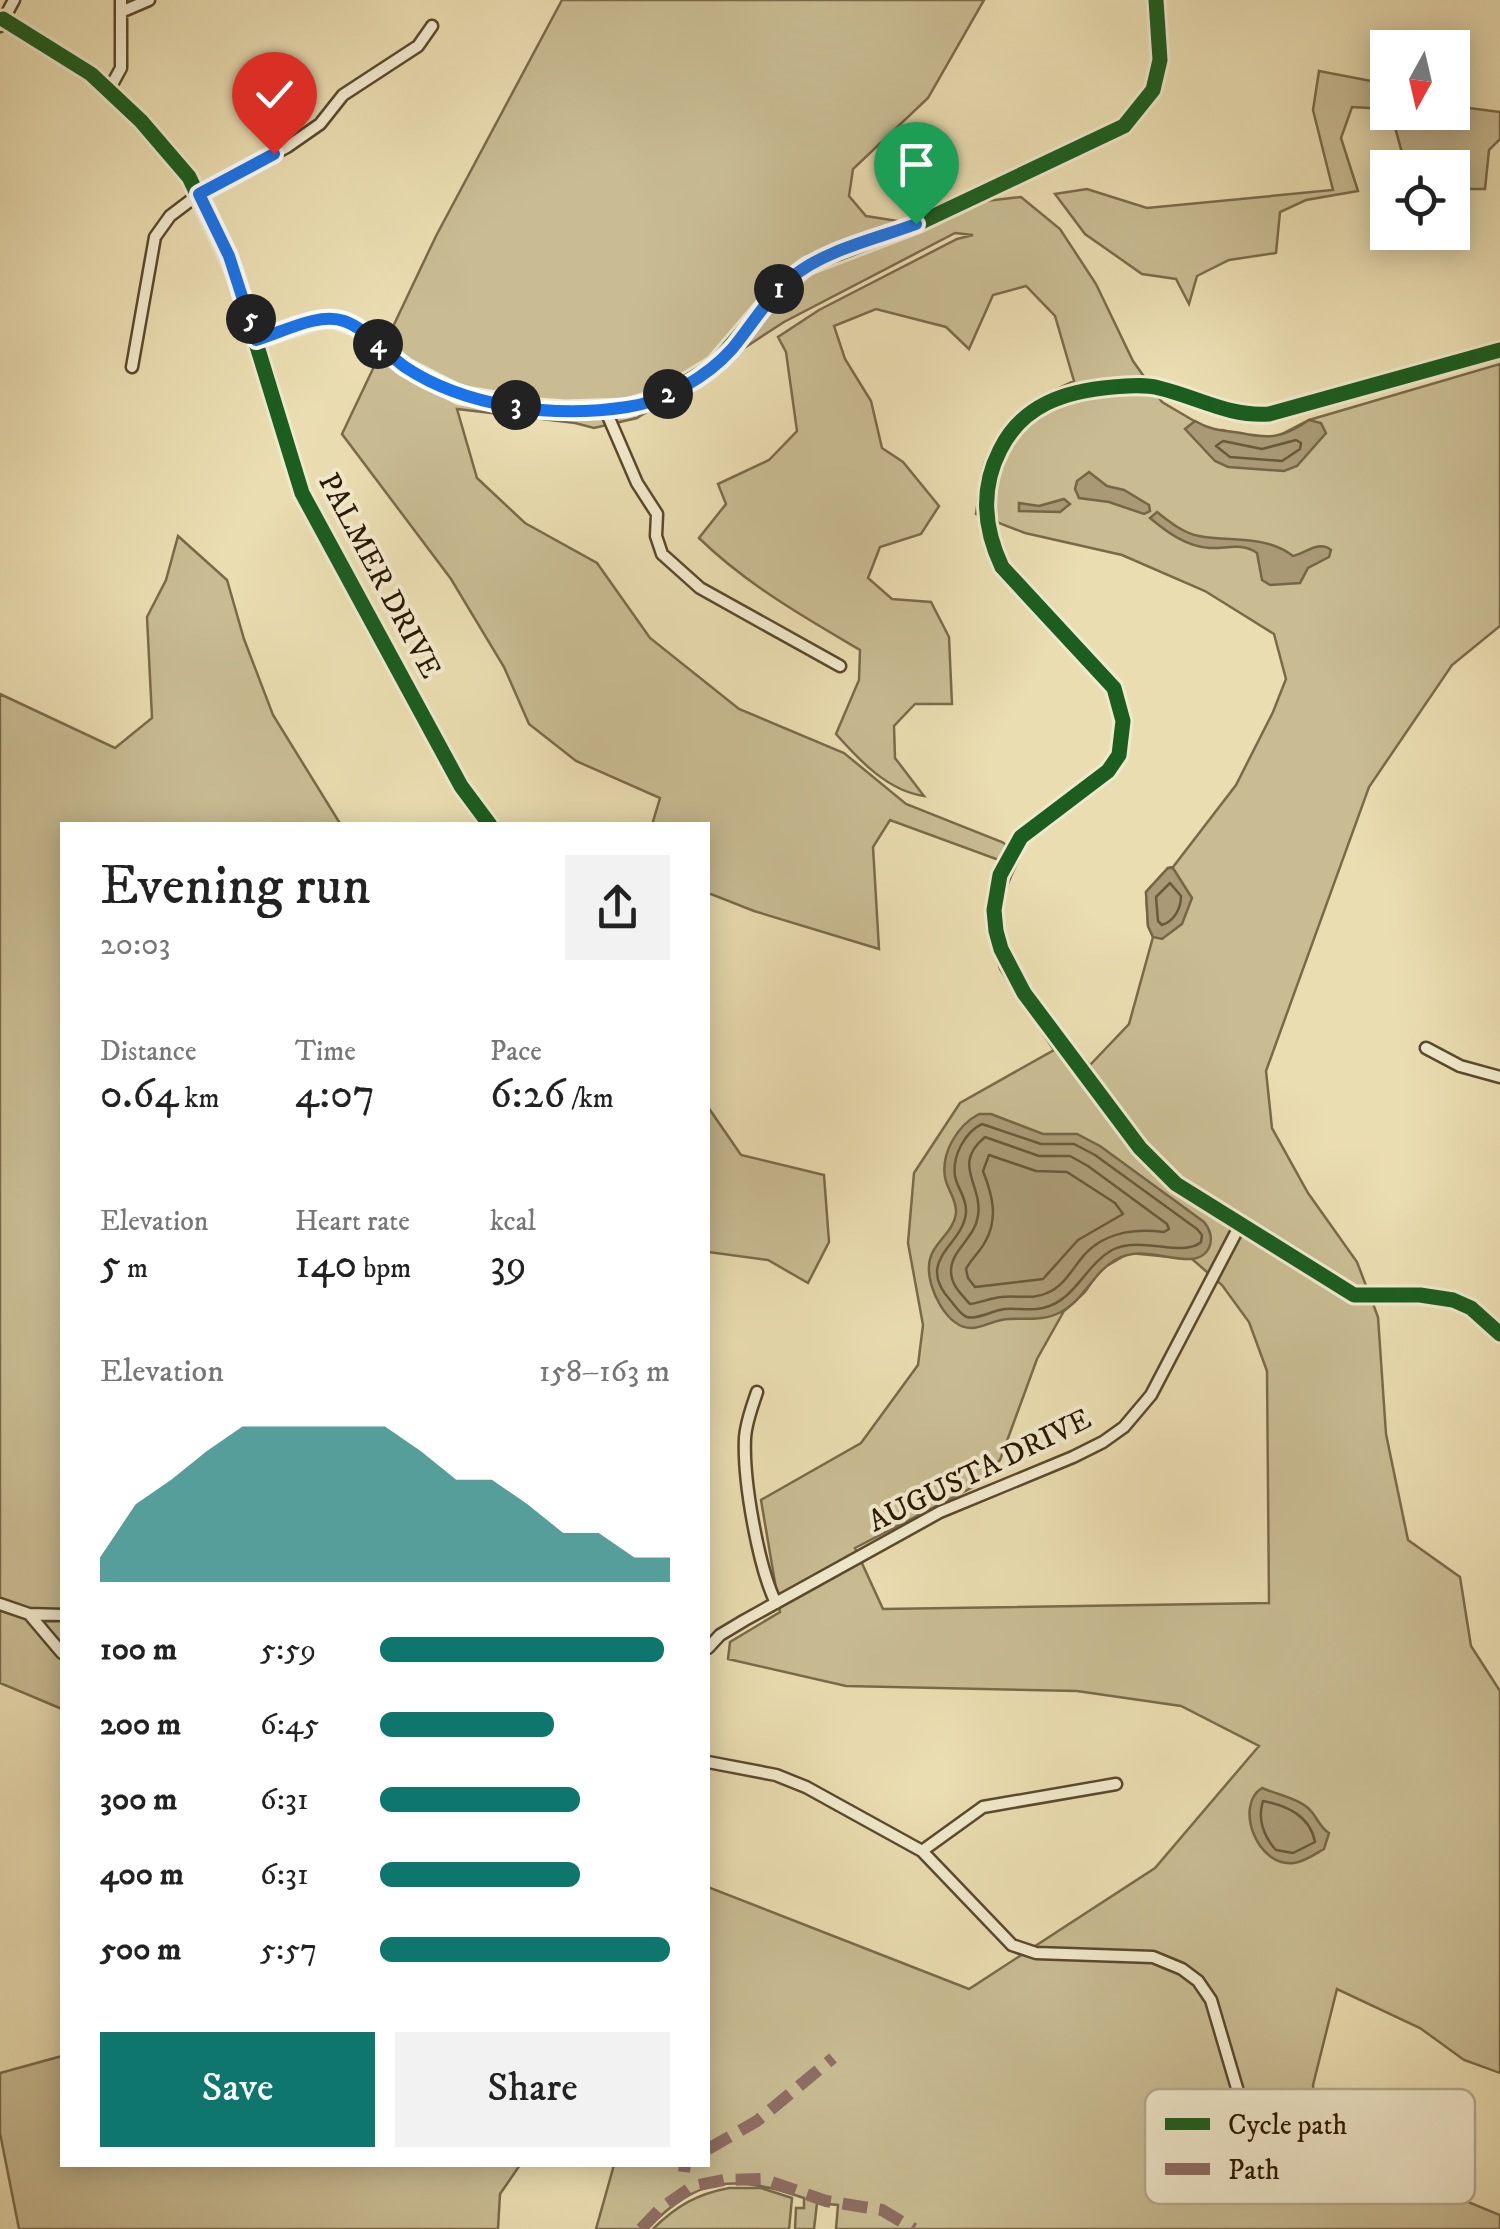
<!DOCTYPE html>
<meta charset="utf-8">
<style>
body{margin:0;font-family:"IM FELL DW Pica",serif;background:#f2f2f2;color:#222;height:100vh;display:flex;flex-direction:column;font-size:38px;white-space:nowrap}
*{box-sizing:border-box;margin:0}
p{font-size:32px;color:#767676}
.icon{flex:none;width:55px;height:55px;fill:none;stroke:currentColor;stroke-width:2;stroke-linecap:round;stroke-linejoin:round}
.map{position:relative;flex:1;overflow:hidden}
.panel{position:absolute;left:60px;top:822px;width:650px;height:1345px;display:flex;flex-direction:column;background:#fff;border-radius:0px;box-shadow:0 5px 25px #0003}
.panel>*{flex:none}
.needle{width:65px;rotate:188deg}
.controls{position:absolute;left:1370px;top:30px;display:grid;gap:20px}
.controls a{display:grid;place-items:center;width:100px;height:100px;border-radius:0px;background:#fff;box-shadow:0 5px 25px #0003;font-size:50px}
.pin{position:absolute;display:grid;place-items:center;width:85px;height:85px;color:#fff;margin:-102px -42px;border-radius:50% 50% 50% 0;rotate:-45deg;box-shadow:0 0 10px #0007}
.pin .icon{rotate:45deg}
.km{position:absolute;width:50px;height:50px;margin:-25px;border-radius:50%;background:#222;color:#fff;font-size:28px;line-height:50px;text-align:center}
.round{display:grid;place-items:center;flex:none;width:105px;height:105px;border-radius:0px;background:#f2f2f2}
.summary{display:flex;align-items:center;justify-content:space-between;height:170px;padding:0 40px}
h1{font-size:55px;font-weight:600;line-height:75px}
.figures{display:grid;grid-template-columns:repeat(3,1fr);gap:15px;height:170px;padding:10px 40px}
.figures div{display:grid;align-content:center}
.figures b{font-size:42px;font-weight:600}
.figures small{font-size:28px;font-weight:400}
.figures p{font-size:28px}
.chart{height:280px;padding:20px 40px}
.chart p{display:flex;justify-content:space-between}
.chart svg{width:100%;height:180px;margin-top:10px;fill:#0f766e;opacity:.7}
.primary-button{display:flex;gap:20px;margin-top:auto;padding:20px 40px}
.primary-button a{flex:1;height:115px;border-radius:0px;background:#0f766e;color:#fff;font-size:40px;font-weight:600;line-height:115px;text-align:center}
.primary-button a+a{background:#f2f2f2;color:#222}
ul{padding:0 40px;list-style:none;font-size:32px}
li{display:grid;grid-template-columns:160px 120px 1fr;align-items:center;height:75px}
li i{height:25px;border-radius:12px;background:#0f766e}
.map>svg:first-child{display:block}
</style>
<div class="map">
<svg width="1500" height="2229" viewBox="0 0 1500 2229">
<rect width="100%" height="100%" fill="#eaddb1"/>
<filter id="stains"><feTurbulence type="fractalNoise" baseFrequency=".002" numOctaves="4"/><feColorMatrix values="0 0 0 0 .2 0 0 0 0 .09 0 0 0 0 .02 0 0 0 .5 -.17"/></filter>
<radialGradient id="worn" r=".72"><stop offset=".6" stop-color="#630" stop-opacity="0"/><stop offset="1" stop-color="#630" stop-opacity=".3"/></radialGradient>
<path fill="#c9bc93" stroke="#7a6a4a" stroke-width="2.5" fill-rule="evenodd" d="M562,0h422l-56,98 -75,71 -4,27 17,20 38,6 73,-20 44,-5 39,32 36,55 37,77 29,41 51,30 9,-2 41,9 15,-3 31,-16 191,-56v262l-48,39 -83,122 -103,284 6,57 36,65 49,69 21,55 8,117 22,106 52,37 11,69 29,45v382l-36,-13 -44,-32 -83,-39 -24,96 7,56 180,74v14h-664l2,-24 -21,-2 -3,26h-19l1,-21h8v-10c-68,-23 -105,-23 -157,31h-51l18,-64h94v-278l261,102 186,-121 104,-122 -78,-40 -104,-15 -231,-5 -118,-27 2,-17 50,-30 -19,-112 100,-57 57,-78 5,-40 -15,-82 6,-70 46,-70 94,-53 -54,-81 -14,-56 13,-53 -109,-40 -17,27 6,102 -125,-38 -46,-18v-68h-56l8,-27 -84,-37 -47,-37 -25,-57 -53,-88 -109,-145 94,-198zM955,233l18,2 -16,4 -138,71 -41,27 8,15 11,79 -28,29 -51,24 8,20 -27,34c47,46 105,79 161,112l-1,30 -23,54c23,26 52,57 88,62l-29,-38 -1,-32 21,-22h37l-3,-67 -18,-35 -39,-3 -24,-21 12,-31 41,-13 18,-28 -36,-44 -21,-14 -11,-47 -26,-42 -11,-33 42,-17 70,18 23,22 24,-54 33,-9 29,30 19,65c-38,17 -70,39 -88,78 -7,16 -7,38 -10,55l49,19 97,22 83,36 69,43 12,45 -13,33 -37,73 -63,82 -5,1 -22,24 2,34 5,11 -24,87 -39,41c-32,-35 -80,-96 -88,-144 -3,-22 10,-48 19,-66l-19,-13 -96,-38 -62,-51 -105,-44 -89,-71 -53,-75 -72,-40 -48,-45 -20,-69 118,14 19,5 43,-10 147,-96zM1129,1253l63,6 30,26 27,37 18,49 2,232 -386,6 -28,-61 118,-61 27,-27 37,-101 27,-48 21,-19 15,-22z
M1319,71l68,13v25l-35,-2 -11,31 17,53 -52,9 -26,12 -4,41 -47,7 -32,16 -8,28 -13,-25 -34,-5 -57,-40 -30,-40 32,-5 60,19 186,-18 -20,-80z
M1453,106l47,6v27l-11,11 -4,39h-32l-1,-21 -46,-1 -15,-54 61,-1z
M178,536l49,44 17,59 29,76 68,110h-279v884l-62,-26v-989l115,54 37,-30 -5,-101 19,-37z
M708,1107l33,48 83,20 5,67 -21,41 -40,-23 -60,-8z
M62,2056v109h458l-20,29 -2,35h-479l-19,-96v-60z
M729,2188h32l31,10 -3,31h-136c23,-23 44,-35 76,-41z"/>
<path fill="#a99a75" stroke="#766646" stroke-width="2.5" d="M1309,420l12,3 5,10 -29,33 -13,5 -56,-4 -13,-6 -30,-32 10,-8c17,10 27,9 46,12 29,6 42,5 68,-13z
M1089,472l18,14 17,4 25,15 1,6 -6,3 -35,-12 -30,-4 -4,-9 2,-8z
M1064,499l6,5 -10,8 -41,-1v-8l20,3z
M1157,512c13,10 26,21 42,24 33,6 67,-1 94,20 13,-3 26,-16 38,-6l-2,7 -21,11 -8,15 -30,2 -8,-5 -5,-27c-15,-11 -31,-4 -48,-5 -23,-2 -41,-15 -59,-30z
M1168,868h5l19,30 -10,26 -20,15 -9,-2 -5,-11 -2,-34z
M979,1114h12l52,20h34l23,12 104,76c13,15 7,37 -15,37 -26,0 -50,-13 -74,1 -22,13 -31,40 -54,52 -17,9 -33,6 -52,7 -13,0 -24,8 -36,9 -26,2 -46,-41 -44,-62 1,-23 25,-32 27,-53 1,-14 -9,-23 -11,-36 -4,-25 13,-52 34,-63z
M1262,1788c14,6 35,10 46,20 9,8 11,19 21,25l-5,16c-9,5 -20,13 -30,14 -37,5 -60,-58 -32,-75z"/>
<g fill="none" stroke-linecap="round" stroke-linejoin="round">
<path stroke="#6a593a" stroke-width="2.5" d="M1296,440l5,3 -1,6 -18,12 -52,-4 -14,-11 7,-5 39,8z
M1170,883l11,13c0,13 -7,25 -19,29l-4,-4 -2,-24z
M982,1124l59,20h33l21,11 102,74 5,6 -1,7c-18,16 -61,-7 -89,8 -27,15 -37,51 -69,58 -12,3 -26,0 -38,1 -12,1 -27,11 -38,8 -6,-2 -12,-11 -16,-16 -38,-42 13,-55 15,-89 1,-14 -9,-24 -11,-36 -3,-20 10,-44 27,-52z
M985,1137l54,19h31l18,10 79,58 2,5 -5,3c-31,-4 -64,1 -84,28 -10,13 -18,27 -33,33 -14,7 -31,2 -46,4 -11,1 -21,6 -31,7 -9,-10 -19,-19 -19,-33 0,-21 24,-33 27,-55 5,-32 -27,-51 7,-79z
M989,1155l47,16 31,1 48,31 8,11 -45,26 -35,39 -68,8 -7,-9 -2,-9c5,-10 14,-17 19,-27 14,-24 7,-48 -2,-71z
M1263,1801c25,5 47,15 52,41l-22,11 -17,-3c-12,-13 -19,-31 -13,-49z"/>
<g stroke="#5a492c" stroke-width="15">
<path id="minor" d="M121,12l28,-12
M3,19l88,55 50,47 48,56 45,94 68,222 159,293 29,39
M0,26l14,-26
M109,90l12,-22v-68
M256,340l62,-20 16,-1 20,7 51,41 55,28 77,13 28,2 61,-2 34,-10 54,-33 64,-75 29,-24 110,-42 207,-98 29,-36 7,-30 -4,-60
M1500,350l-231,64c-40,3 -72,-17 -110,-26 -15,-4 -31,-2 -46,-1 -48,4 -91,18 -113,63 -20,39 -16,79 2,117l112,121 9,33 -4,34 -11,16 -87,66 -21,38 -6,35 2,21 5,18 23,44 116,155 36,36 178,111h66l33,5 18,8 29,26
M132,367l23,-130 15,-21 29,-22 88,-47 33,-23 23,-29 75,-49 14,-20
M605,409l32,74 20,31 -1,22 6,18 38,34 140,78
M1426,1048l34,18 40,11
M757,1392c-5,15 -11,30 -12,46 -2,42 13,128 31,165
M0,1604l29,10 33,1
M29,1614l33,39
M708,1648l12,-13 25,-15 195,-108 133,-55 30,-15 21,-15 27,-32 89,-170
M708,1762l68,13 30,12 116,64 90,94 24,8 117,4 29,12 16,12 13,19 49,166
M922,1851l61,-44 133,-23"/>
</g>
<use href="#minor" stroke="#f1e9cc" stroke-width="10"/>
<path stroke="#8d6e63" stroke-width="12" stroke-dasharray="25 12" stroke-linecap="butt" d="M708,2149l49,-28 76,-63
M684,2172l1,-7
M641,2229l19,-20 33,-23 31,-6 39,-1 63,22 56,9 32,19"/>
<g stroke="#f1e9cc" stroke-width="21">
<path id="cycleway" d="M3,19l88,55 50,47 48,56 45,94 68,222 159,293 29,39
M256,340l62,-20 16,-1 20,7 51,41 55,28 77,13 28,2 61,-2 34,-10 54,-33 64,-75 29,-24 110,-42 207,-98 29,-36 7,-30 -4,-60
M1500,350l-231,64c-40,3 -72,-17 -110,-26 -15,-4 -31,-2 -46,-1 -48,4 -91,18 -113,63 -20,39 -16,79 2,117l112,121 9,33 -4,34 -11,16 -87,66 -21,38 -6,35 2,21 5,18 23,44 116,155 36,36 178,111h66l33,5 18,8 29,26"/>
</g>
<use href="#cycleway" stroke="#1b5e20" stroke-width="15"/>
</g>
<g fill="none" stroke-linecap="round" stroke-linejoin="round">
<g stroke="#fff" stroke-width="20">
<path id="route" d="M274,154l-75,40 30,62 27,84c25,-7 62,-28 88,-19 23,8 41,32 61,46 62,41 150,51 222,40 37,-5 80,-30 105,-58 20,-24 35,-51 59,-71 33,-28 85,-39 125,-54"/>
</g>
<use href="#route" stroke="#1a73e8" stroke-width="12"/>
</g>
<g text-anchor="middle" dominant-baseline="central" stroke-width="8" stroke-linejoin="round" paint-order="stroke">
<g font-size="30" fill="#2a1800" stroke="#f1e9cc">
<text transform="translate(379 576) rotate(62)">PALMER DRIVE</text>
<text transform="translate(980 1471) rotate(-26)">AUGUSTA DRIVE</text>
</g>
</g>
<rect x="1145" y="2089" width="330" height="115" rx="15" fill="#f1e9cc" stroke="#b5aa8f" stroke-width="2.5"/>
<rect x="1165" y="2118" width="45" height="12" fill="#1b5e20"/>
<rect x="1165" y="2163" width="45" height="12" fill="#8d6e63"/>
<g font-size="28" fill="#2a1800">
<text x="1228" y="2134">Cycle path</text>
<text x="1228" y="2179">Path</text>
</g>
<rect width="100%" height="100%" filter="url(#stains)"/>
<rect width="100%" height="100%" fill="url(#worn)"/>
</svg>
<div class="controls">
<a><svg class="needle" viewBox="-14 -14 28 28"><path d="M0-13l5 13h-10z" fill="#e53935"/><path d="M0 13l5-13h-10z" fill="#767676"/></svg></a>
<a><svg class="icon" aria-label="locate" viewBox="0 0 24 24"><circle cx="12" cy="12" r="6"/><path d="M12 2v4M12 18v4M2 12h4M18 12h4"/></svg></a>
</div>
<div class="pin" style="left:916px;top:224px;background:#1e9e55"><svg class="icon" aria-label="arrive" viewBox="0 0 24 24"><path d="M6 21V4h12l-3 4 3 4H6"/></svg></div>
<div class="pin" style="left:274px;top:154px;background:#d93025"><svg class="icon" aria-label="check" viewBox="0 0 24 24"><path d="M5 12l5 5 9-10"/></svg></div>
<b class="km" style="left:779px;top:289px">1</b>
<b class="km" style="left:668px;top:394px">2</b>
<b class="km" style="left:516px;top:405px">3</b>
<b class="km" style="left:378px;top:344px">4</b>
<b class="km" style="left:251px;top:319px">5</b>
<section class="panel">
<div class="summary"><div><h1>Evening run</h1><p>20:03</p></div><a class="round"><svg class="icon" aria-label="share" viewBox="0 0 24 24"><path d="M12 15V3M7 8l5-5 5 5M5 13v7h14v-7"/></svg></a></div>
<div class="figures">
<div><p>Distance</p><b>0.64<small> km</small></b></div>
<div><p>Time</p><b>4:07</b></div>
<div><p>Pace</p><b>6:26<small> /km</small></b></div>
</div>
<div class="figures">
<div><p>Elevation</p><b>5<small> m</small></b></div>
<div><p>Heart rate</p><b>140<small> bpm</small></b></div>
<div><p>kcal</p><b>39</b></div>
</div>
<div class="chart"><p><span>Elevation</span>158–163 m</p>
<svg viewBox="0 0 160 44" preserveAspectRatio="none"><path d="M0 44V38L10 25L20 19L30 12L40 6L50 6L60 6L70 6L80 6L90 12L100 19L110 19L120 25L130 32L140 32L150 38L160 38V44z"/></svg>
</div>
<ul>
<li><b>100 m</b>5:59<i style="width:98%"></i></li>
<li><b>200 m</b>6:45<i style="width:60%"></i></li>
<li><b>300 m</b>6:31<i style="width:69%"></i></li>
<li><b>400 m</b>6:31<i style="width:69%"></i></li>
<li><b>500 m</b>5:57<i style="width:100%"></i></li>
</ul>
<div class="primary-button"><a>Save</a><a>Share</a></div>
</section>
</div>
